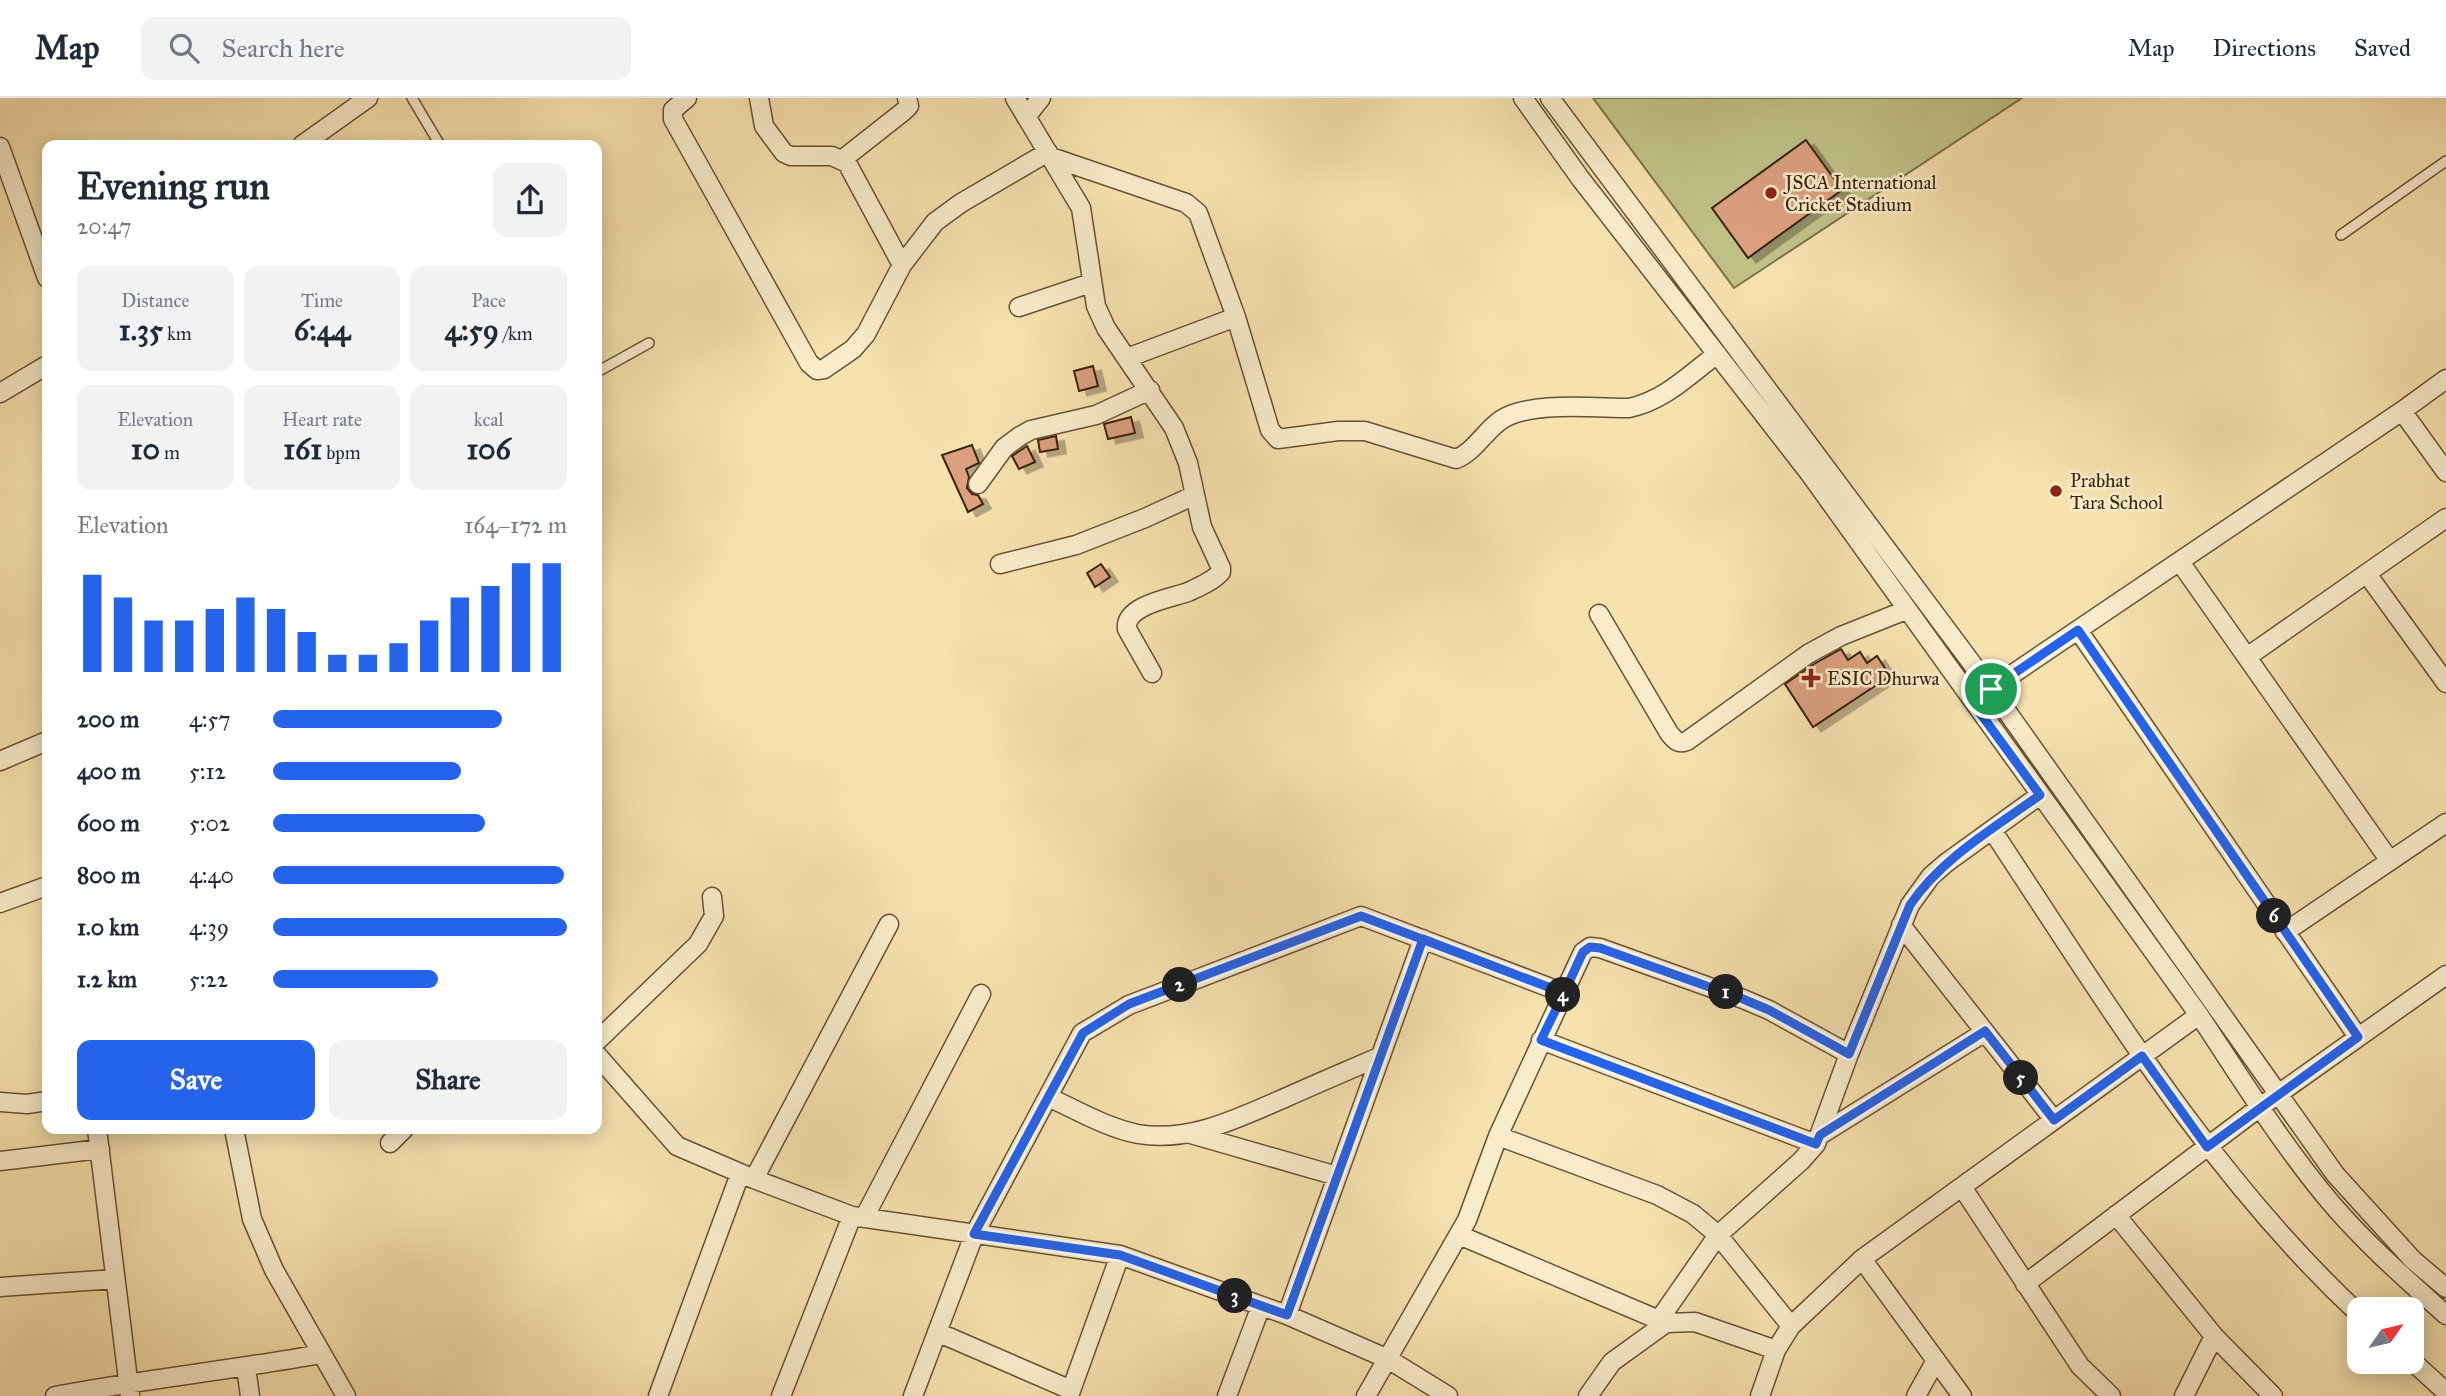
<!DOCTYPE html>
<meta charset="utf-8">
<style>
body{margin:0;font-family:"IM FELL Great Primer",serif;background:#f2f2f3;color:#1f2937;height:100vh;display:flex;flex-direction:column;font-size:26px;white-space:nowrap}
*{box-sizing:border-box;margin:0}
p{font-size:23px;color:#747a83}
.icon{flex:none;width:38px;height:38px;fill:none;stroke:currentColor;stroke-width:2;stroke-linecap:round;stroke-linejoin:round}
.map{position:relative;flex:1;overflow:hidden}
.side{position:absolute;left:42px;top:42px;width:560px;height:994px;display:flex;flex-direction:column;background:#fff;border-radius:14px;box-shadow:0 4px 18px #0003}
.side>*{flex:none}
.needle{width:46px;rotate:56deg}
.tools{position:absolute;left:2347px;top:1199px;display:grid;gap:14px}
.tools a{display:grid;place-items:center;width:77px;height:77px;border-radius:14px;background:#fff;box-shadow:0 4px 18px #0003;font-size:35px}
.pin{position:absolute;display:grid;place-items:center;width:60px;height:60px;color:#fff;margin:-30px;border:4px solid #fff;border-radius:50%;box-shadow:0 2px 7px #0007}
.km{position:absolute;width:35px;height:35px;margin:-18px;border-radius:50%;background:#222;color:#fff;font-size:19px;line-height:35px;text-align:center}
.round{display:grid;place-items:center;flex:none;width:74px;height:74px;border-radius:14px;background:#f2f2f3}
.summary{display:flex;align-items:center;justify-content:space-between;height:119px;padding:0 35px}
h1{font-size:38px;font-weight:800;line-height:52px}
.stats{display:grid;grid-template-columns:repeat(3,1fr);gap:10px;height:119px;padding:7px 35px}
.stats div{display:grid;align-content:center;border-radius:14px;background:#f2f2f3;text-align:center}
.stats b{font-size:30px;font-weight:800}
.stats small{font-size:19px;font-weight:400}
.stats p{font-size:19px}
.chart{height:196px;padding:14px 35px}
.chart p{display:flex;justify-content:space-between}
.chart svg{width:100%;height:126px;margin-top:7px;stroke:#2563eb;stroke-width:6}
.cta{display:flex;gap:14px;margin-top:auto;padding:14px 35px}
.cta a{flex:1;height:80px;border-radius:14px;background:#2563eb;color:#fff;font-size:28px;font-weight:800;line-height:80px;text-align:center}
.cta a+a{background:#f2f2f3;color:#1f2937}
ul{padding:0 35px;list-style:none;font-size:23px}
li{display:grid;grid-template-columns:112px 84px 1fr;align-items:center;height:52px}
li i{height:18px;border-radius:9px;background:#2563eb}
header{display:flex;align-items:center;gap:42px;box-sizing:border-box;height:98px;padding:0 35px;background:#fff;border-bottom:2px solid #e0e1e3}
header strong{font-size:33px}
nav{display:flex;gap:38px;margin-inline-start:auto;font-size:24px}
.search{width:490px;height:63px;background:#f2f2f3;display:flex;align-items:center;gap:18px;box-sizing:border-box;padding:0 24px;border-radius:14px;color:#747a83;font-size:26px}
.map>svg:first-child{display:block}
</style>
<header>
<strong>Map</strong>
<div class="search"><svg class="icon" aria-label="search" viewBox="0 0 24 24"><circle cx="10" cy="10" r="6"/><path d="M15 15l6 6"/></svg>Search here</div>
<nav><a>Map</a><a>Directions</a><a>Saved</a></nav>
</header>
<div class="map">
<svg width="2446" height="1298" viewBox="0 0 2446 1298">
<defs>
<filter id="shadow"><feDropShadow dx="8" dy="4.5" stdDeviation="0" flood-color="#0004"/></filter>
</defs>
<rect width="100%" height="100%" fill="#f6e2af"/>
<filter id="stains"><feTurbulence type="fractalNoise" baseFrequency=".00286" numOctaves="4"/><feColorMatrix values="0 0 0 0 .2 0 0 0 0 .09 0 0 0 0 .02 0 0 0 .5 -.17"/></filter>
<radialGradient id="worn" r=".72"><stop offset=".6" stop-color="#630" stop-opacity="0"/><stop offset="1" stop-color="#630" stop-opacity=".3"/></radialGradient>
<path fill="#c0c288" stroke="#7c7248" stroke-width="2" d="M1593,0h429l-288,190z"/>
<path fill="#dca07f" stroke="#382209" stroke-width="2" filter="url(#shadow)" d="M1806,42l36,50 -94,68 -36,-50z
M1093,268l5,20 -19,5 -5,-20z
M1131,319l4,16 -27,6 -4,-15z
M1056,338l2,13 -18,3 -2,-12z
M972,347l7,18 -13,6 3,8 -2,11 5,6 6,1 5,9 -15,8 -26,-57z
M1027,348l8,16 -16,7 -7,-13z
M1101,466l9,13 -15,10 -8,-14z
M1841,551l7,11 12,-8 7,11 10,-7 13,20 -77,51 -28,-43 29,-20z"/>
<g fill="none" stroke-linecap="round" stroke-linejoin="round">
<g stroke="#685232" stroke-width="12">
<path id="lane" d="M412,0l28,47
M2341,137l105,-74
M597,274l52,-29"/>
</g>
<g stroke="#685232" stroke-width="21">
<path id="street" d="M687,0l-14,12v9l136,244 8,7 7,-1 29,-20 13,-15 36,-69 33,-43 26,-19 87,-51
M759,0l5,28 20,27 7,3h41l15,7 55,102
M1015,0l66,110 15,98 10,22 68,100 14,35 14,64 19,41v4c-8,9 -22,15 -33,20 -16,6 -64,13 -61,37l25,44
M1523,0l57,80 230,296 389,541c42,63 83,130 132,188 35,41 75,76 115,112
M1550,0l441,591 344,485 78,86 33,28
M1026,19l15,-19
M302,47l66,-47
M0,49l47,131
M1051,59l135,46 12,10 38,104 34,113 8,9 60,-8h27l91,28c18,-7 29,-28 45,-39 28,-19 93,-12 128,-12 35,-7 60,-33 88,-54
M843,61l61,-48 5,-5 -2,-8
M1019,209l72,-24
M1127,260l109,-41
M0,295l47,-28
M2402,313l44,-32
M978,386l26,-36 16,-12 11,-6 65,-15 54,-25
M2180,464l210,299
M1000,466l76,-19 69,-27 50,-23
M2367,476l79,109
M1599,516l70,119c5,6 9,12 18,8l121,-87 33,-18 65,-26
M2078,532l280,407
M2247,559l199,-139
M1983,596l419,-283 44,61
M0,663l47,-20
M1992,732c112,169 218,345 367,484
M0,805l47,-17
M1901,827l153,195
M2285,834l161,-109
M1564,895l19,-41 7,-5 10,1 143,51 26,11 80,44
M1541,942l275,104
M597,943l101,-97 16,-28 -2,-19
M597,957l80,91 77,33 98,37 268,39 167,60 101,44 60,37
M1048,999c29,13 59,31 90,37 53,9 102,-17 149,-37 31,-14 62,-27 94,-41
M0,1004l27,2 20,-3
M97,1031l33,267
M234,1031l18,90 22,51 72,126
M1191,1036l146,42
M1820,1037l165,-103
M1498,1038l159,59 36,19 25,21 73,91
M390,1045l14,-14
M0,1063l100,-12
M754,1081l135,-255
M1962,1089l118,179 31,30
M2116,1117l98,121 59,60
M864,1120l117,-224
M1459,1137l207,88
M1862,1161l100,137
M2025,1186l235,-177 186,-132
M0,1189l115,-8
M1287,1217l136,-376
M1659,1222l59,-85 83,-74 15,-17 33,-90 61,-149 21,-29 15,-13 94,-68
M937,1234l134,58
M2412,1263l34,31
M246,1270l4,28
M55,1298c89,-17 178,-26 266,-42
M658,1298l82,-222
M781,1298l71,-180
M913,1298l61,-161 108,-202 47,-28 232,-89 203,77 -66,143 -31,84 -101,176
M1069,1298l51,-141
M1227,1298l34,-90
M1588,1298l24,-34 54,-39 29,-1 81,28
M1760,1298l16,-46 15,-24 71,-67 337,-244
M1916,1298l20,-36
M2184,1298l30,-60"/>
</g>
<use href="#lane" stroke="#f9eccb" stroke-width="9"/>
<use href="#street" stroke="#f9eccb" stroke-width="18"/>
</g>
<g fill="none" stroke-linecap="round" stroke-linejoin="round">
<g stroke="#fff" stroke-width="14">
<path id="route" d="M1991,591l-19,13 68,93c-46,33 -98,63 -130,110l-61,149 -80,-44 -26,-11 -143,-51 -10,-1 -7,5 -19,41 -203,-77 -232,88 -46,29 -109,201 146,21 167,60 136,-376 141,54 -23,47 275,104 4,-9 165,-104 69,89 88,-64 65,91 151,-110 -280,-407 -87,59"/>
</g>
<use href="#route" stroke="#2563eb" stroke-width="9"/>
</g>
<g fill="#8f2418" stroke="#f9eccb" stroke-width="2.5">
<circle cx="1771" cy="95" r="7"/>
<circle cx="2056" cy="393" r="7"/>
<path d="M1807.5 569.5h7v7h7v7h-7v7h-7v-7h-7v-7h7z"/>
</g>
<g text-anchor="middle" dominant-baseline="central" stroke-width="5" stroke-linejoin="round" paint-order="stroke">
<g font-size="19" fill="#382209" stroke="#f9eccb" text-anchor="start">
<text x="1785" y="84">JSCA International<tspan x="1785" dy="22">Cricket Stadium</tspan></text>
<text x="2070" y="382">Prabhat<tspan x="2070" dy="22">Tara School</tspan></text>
<text x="1827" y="580">ESIC Dhurwa</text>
</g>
</g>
<rect width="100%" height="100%" filter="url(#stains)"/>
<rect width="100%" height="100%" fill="url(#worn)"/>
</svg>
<div class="tools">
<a><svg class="needle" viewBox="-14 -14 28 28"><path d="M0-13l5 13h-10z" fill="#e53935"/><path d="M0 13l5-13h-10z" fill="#747a83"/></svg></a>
</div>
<div class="pin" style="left:1991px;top:591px;background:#1e9e55"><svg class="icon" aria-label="arrive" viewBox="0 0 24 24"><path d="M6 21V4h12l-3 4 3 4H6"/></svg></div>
<b class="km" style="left:1726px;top:894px">1</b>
<b class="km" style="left:1180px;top:887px">2</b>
<b class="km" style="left:1235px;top:1198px">3</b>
<b class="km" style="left:1563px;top:897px">4</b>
<b class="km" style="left:2021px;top:980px">5</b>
<b class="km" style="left:2274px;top:818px">6</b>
<section class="side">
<div class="summary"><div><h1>Evening run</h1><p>20:47</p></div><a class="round"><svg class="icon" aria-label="share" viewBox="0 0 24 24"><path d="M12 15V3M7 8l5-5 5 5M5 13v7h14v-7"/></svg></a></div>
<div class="stats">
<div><p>Distance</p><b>1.35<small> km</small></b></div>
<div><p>Time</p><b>6:44</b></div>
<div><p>Pace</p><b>4:59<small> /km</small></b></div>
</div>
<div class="stats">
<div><p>Elevation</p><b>10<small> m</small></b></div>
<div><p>Heart rate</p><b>161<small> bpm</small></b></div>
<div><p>kcal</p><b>106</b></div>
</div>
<div class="chart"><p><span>Elevation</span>164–172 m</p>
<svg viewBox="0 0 160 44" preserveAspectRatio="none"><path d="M5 44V10M15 44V18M25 44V26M35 44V26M45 44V22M55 44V18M65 44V22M75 44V30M85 44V38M95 44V38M105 44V34M115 44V26M125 44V18M135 44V14M145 44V6M155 44V6"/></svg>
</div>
<ul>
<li><b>200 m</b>4:57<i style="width:78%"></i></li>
<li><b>400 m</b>5:12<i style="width:64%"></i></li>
<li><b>600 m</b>5:02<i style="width:72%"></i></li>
<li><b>800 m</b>4:40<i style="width:99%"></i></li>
<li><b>1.0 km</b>4:39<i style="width:100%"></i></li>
<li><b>1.2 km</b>5:22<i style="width:56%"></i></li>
</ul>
<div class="cta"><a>Save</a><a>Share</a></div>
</section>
</div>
